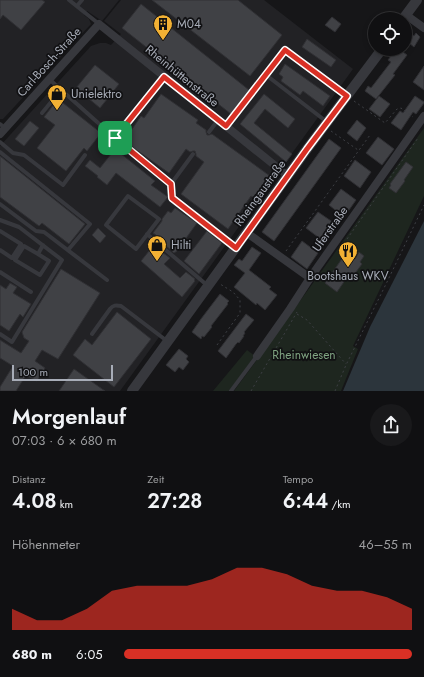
<!DOCTYPE html>
<html lang="de">
<meta charset="utf-8">
<style>
body{margin:0;font-family:Jost,sans-serif;background:#19191b;color:#f1f3f6;height:100vh;display:flex;flex-direction:column;font-size:15px;white-space:nowrap}
*{box-sizing:border-box;margin:0}
p{font-size:13px;color:#9c9d9f}
.icon{flex:none;width:22px;height:22px;fill:none;stroke:currentColor;stroke-width:2;stroke-linecap:round;stroke-linejoin:round}
.map{position:relative;height:391px;overflow:hidden}
.sheet{display:flex;flex-direction:column;background:#101012;flex:1}
.sheet>*{flex:none}
.tools{position:absolute;left:368px;top:12px;display:grid;gap:8px}
.tools a{display:grid;place-items:center;width:44px;height:44px;border-radius:50%;background:#101012;box-shadow:0 2px 6px #0003,0 0 0 1px #303032;font-size:20px}
.scale{position:absolute;left:12px;bottom:10px;width:101px;box-sizing:border-box;padding-left:4px;border:2px solid #a8adb8;border-top:0;font-size:11px;line-height:14px;white-space:nowrap;color:#a8adb8;-webkit-text-stroke:3px #111113;paint-order:stroke}
.pin{position:absolute;display:grid;place-items:center;width:34px;height:34px;color:#fff;margin:-17px;border-radius:8px;box-shadow:0 2px 6px #0006}
.round{display:grid;place-items:center;flex:none;width:42px;height:42px;border-radius:21px;background:#19191b}
.overview{display:flex;align-items:center;justify-content:space-between;height:68px;padding:0 12px}
h1{font-size:22px;font-weight:600;line-height:30px}
.stats{display:grid;grid-template-columns:repeat(3,1fr);gap:6px;height:68px;padding:4px 12px}
.stats div{display:grid;align-content:center}
.stats b{font-size:20px;font-weight:600}
.stats small{font-size:11px;font-weight:400}
.stats p{font-size:11px}
.chart{height:112px;padding:8px 12px}
.chart p{display:flex;justify-content:space-between}
.chart svg{width:100%;height:72px;margin-top:4px;fill:#d93025;opacity:.7}
ul{padding:0 12px;list-style:none;font-size:13px}
li{display:grid;grid-template-columns:64px 48px 1fr;align-items:center;height:30px}
li i{height:10px;border-radius:5px;background:#d93025}
.map>svg:first-child{display:block}
</style>
<div class="map">
<svg width="424" height="391" viewBox="0 0 424 391">
<rect width="100%" height="100%" fill="#161618"/>
<path fill="#222225" d="M0,0h119l-17,21 -15,-10 -3,4 5,4 2,5 -88,95h-3z
M121,0h143l89,69 -233,322h-120v-245l91,-100 9,-3h6l5,2 10,-11 -17,-13z"/>
<path fill="#1e261f" d="M424,128v68l-71,150 5,3 -17,42h-107l82,-112z
M247,350l8,6 -26,35h-16z"/>
<path fill="#2c353c" d="M424,221v170h-81l27,-64z"/>
<path fill="#404145" stroke="#303034" d="M0,0h42l3,2 -24,28 -18,-15 -3,4z
M152,0h86l44,35 -32,41z
M141,4l108,86 -18,24 -109,-86z
M332,17l9,7 -6,8 -10,-7z
M408,32l6,4 2,-3 4,4 -6,10 -5,-4 -6,9 4,3 -14,19 2,1 -19,24 -11,-8 3,-5 3,2 20,-26 -3,-2 8,-11h9v-12z
M307,39l29,21 -5,7 -29,-20z
M285,64l45,32 -7,10 -20,-15 -3,4 -19,-14 2,-4 -4,-3z
M95,65l24,19 -19,24 -24,-20z
M424,66v24l-11,-8z
M161,94l37,26 -2,3 10,7v2l1,3h2l3,-1 58,42 -16,22 -3,-2 -23,33 -47,-35 23,-32 -8,-6v-2l-1,-3h-2l-3,1 -4,-3 -17,24 -45,-32 17,-25 3,2z
M264,94l31,25 -7,9 -23,-19 -11,14 38,31 -6,8 -46,-38z
M379,96l11,8 -10,13 -11,-8z
M415,96l9,6v1l-8,11 -3,-2 -12,18 -10,-7 9,-12 3,2z
M58,99l43,34 -14,18 -3,-3 -18,23 -29,-23 18,-23 -11,-8z
M357,120l9,8 -9,13 -10,-8z
M30,121l9,7 -15,18 -9,-7z
M378,137l16,12 -12,16 -16,-12z
M329,139l12,9 -67,93 -12,-9z
M115,149l40,32 -4,4 17,12 -8,10 -44,-34 -9,12 -10,-8 1,-1 -13,-10 5,-6 10,8z
M0,156l85,68 -16,20 -27,-21 -3,3 -39,-29z
M355,160l16,12 -11,16 -16,-12z
M406,162l7,5 -9,13 1,1 -9,12 -7,-5 2,-3 -1,-1z
M341,189l15,11 -12,17 -15,-12z
M175,208l22,15 -21,29h-1l-1,1 -19,-17 1,-1 -3,-2 9,-12v-2l6,-8 3,2z
M318,212l16,11 -12,17 -16,-12z
M98,228l8,8 -6,7 -8,-8z
M207,231l15,12 -23,31 -15,-13z
M302,241l16,12 -11,16 -16,-12z
M252,247l9,6 -12,17 22,17 -2,2 8,6 -12,15 -8,-7 -1,2 -22,-18 11,-14 -11,-8 5,-6 3,2z
M149,251l8,7 5,-6 8,6 -6,6 16,14 6,-6 9,7 -1,1 1,1 -13,16 -41,-36z
M359,252l5,4 -4,6 2,2 -9,12 -3,-3 -13,19 -12,-9 21,-30 9,6z
M61,269l39,24 -42,66 -16,-9 -7,11 10,7 -8,13 -11,-6 -10,16h-16v-4l13,-21 -13,-8v-18l21,13 8,-12 -5,-3 -2,-6z
M10,283l7,4 -4,6 18,11 -8,13 -3,-3 -11,17 -9,-6v-40l6,4z
M220,294l9,7 -2,2 1,1 -17,22 1,1 -8,10 -2,-1 -1,3 -9,-7 9,-13z
M117,312l34,27 -37,48 -41,-32 12,-16 7,6z
M246,314l8,6 -10,12 1,1 -2,3h1l-5,7 -1,-1 -2,2 -10,14 -8,-7z
M179,349l9,7 -2,3 3,3 -6,8 -4,-3 -4,5 -9,-7z
M74,369l31,22h-46z"/>
<g fill="none" stroke-linecap="round" stroke-linejoin="round">
<path stroke="#3d3f44" stroke-width="1" stroke-dasharray="2 3" stroke-linecap="butt" d="M354,101l31,22 12,-14 4,-1 12,9
M331,131l27,19
M347,239l71,-101
M286,251l84,-116
M297,314l10,6 39,44
M217,345l23,-32v-13l-7,-8 -13,-8
M251,391l46,-79
M335,391l11,-26 41,-83 37,-77"/>
<path stroke="#37383d" stroke-width="4" d="M69,0l30,24
M77,6l5,-6
M266,75l61,47
M49,79l66,59 56,46
M42,113l19,-23
M0,124l5,4
M226,126l59,-76 61,46
M209,132l9,-12
M115,138l49,-61
M0,142l13,11 11,2 39,30 22,-30
M0,152l90,72 -22,26
M193,154l-22,30 1,14 63,50
M128,196l31,23 -23,30 -30,-24z
M0,204l36,27 8,1 63,48
M0,220l19,7 43,33 -50,82 -12,-8
M0,231l21,13 -9,14 -12,-8
M147,234l61,52
M38,254l11,7 -9,14 -25,-15 9,-14 14,8 5,-9
M0,272l31,20
M92,334l18,-25c3,-4 6,-4 11,-3l46,35
M231,391l26,-35"/>
<path stroke="#37383d" stroke-width="8" d="M406,15l18,13
M0,134l99,-110 189,152
M247,233l63,45
M257,356l33,-47 20,-31 114,-162"/>
<path stroke="#37383d" stroke-width="10" d="M403,19l14,-19
M132,391l175,-242 75,-100"/>
</g>
<g fill="none" stroke-linecap="round" stroke-linejoin="round">
<g stroke="#fff" stroke-width="8">
<path id="route" d="M285,50l62,46 -40,53 -71,99 -64,-50 -1,-14 -56,-46 49,-61 62,49z"/>
</g>
<use href="#route" stroke="#d93025" stroke-width="5"/>
</g>
<defs>
<g id="building-pin" transform="scale(1)"><path d="M0 17L-7.5 6A9.5 9.5 0 1 1 7.5 6Z" fill="#f2b134" stroke="#111113"/><path d="M-4-6H4V6H1V3H-1V6H-4ZM-2.5-4.3h1.7v1.8h-1.7ZM.8-4.3h1.7v1.8H.8ZM-2.5-1h1.7V.8h-1.7ZM.8-1h1.7V.8H.8Z" fill="#111"/></g>
<g id="shop-pin" transform="scale(1)"><path d="M0 17L-7.5 6A9.5 9.5 0 1 1 7.5 6Z" fill="#f2b134" stroke="#111113"/><path d="M-5-2.5h2.3a2.7 3.5 0 0 1 5.4 0H5L5.5 6h-11ZM-1.5-2.5h3a1.5 2.3 0 0 0-3 0Z" fill="#111"/></g>
<g id="restaurant-pin" transform="scale(1)"><path d="M0 17L-7.5 6A9.5 9.5 0 1 1 7.5 6Z" fill="#f2b134" stroke="#111113"/><path d="M-5-6h1v4h1v-4h1v4h1v-4h1v5L-1.5 .5V6h-2V.5L-5-1ZM5-6V6H3V1.5H1.5Q1.5-4 5-6Z" fill="#111"/></g>
</defs>
<g fill-rule="evenodd">
<use href="#building-pin" x="163" y="24"/>
<use href="#shop-pin" x="57" y="94"/>
<use href="#shop-pin" x="157" y="245"/>
<use href="#restaurant-pin" x="348" y="251"/>
</g>
<g text-anchor="middle" dominant-baseline="central" stroke-width="3.5" stroke-linejoin="round" paint-order="stroke">
<g font-size="12" fill="#a8adb8" stroke="#111113" text-anchor="start">
<text x="177" y="24">M04</text>
<text x="71" y="94">Unielektro</text>
<text x="171" y="245">Hilti</text>
<text x="348" y="276" text-anchor="middle">Bootshaus WKV</text>
</g>
<g font-size="12" fill="#a8adb8" stroke="#111113">
<text transform="translate(49 62) rotate(-48)">Carl-Bosch-Straße</text>
<text transform="translate(182 76) rotate(39)">Rheinhüttenstraße</text>
<text transform="translate(260 193) rotate(-54)">Rheingaustraße</text>
<text transform="translate(330 229) rotate(-55)">Uferstraße</text>
</g>
<g font-size="12" fill="#7fa381" stroke="#111113">
<text x="304" y="355">Rheinwiesen</text>
</g>
</g>
</svg>
<div class="tools">
<a><svg class="icon" aria-label="locate" viewBox="0 0 24 24"><circle cx="12" cy="12" r="6"/><path d="M12 2v4M12 18v4M2 12h4M18 12h4"/></svg></a>
</div>
<div class="scale">100 m</div>
<div class="pin" style="left:115px;top:138px;background:#1e9e55"><svg class="icon" aria-label="arrive" viewBox="0 0 24 24"><path d="M6 21V4h12l-3 4 3 4H6"/></svg></div>
</div>
<section class="sheet">
<div class="overview"><div><h1>Morgenlauf</h1><p>07:03 · 6 × 680 m</p></div><a class="round"><svg class="icon" aria-label="share" viewBox="0 0 24 24"><path d="M12 15V3M7 8l5-5 5 5M5 13v7h14v-7"/></svg></a></div>
<div class="stats">
<div><p>Distanz</p><b>4.08<small> km</small></b></div>
<div><p>Zeit</p><b>27:28</b></div>
<div><p>Tempo</p><b>6:44<small> /km</small></b></div>
</div>
<div class="chart"><p><span>Höhenmeter</span>46–55 m</p>
<svg viewBox="0 0 160 44" preserveAspectRatio="none"><path d="M0 44V31L10 38L20 38L30 31L40 20L50 17L60 17L70 17L80 13L90 6L100 6L110 10L120 17L130 20L140 20L150 24L160 31V44z"/></svg>
</div>
<ul>
<li><b>680 m</b>6:05<i style="width:100%"></i></li>
</ul>
</section>
